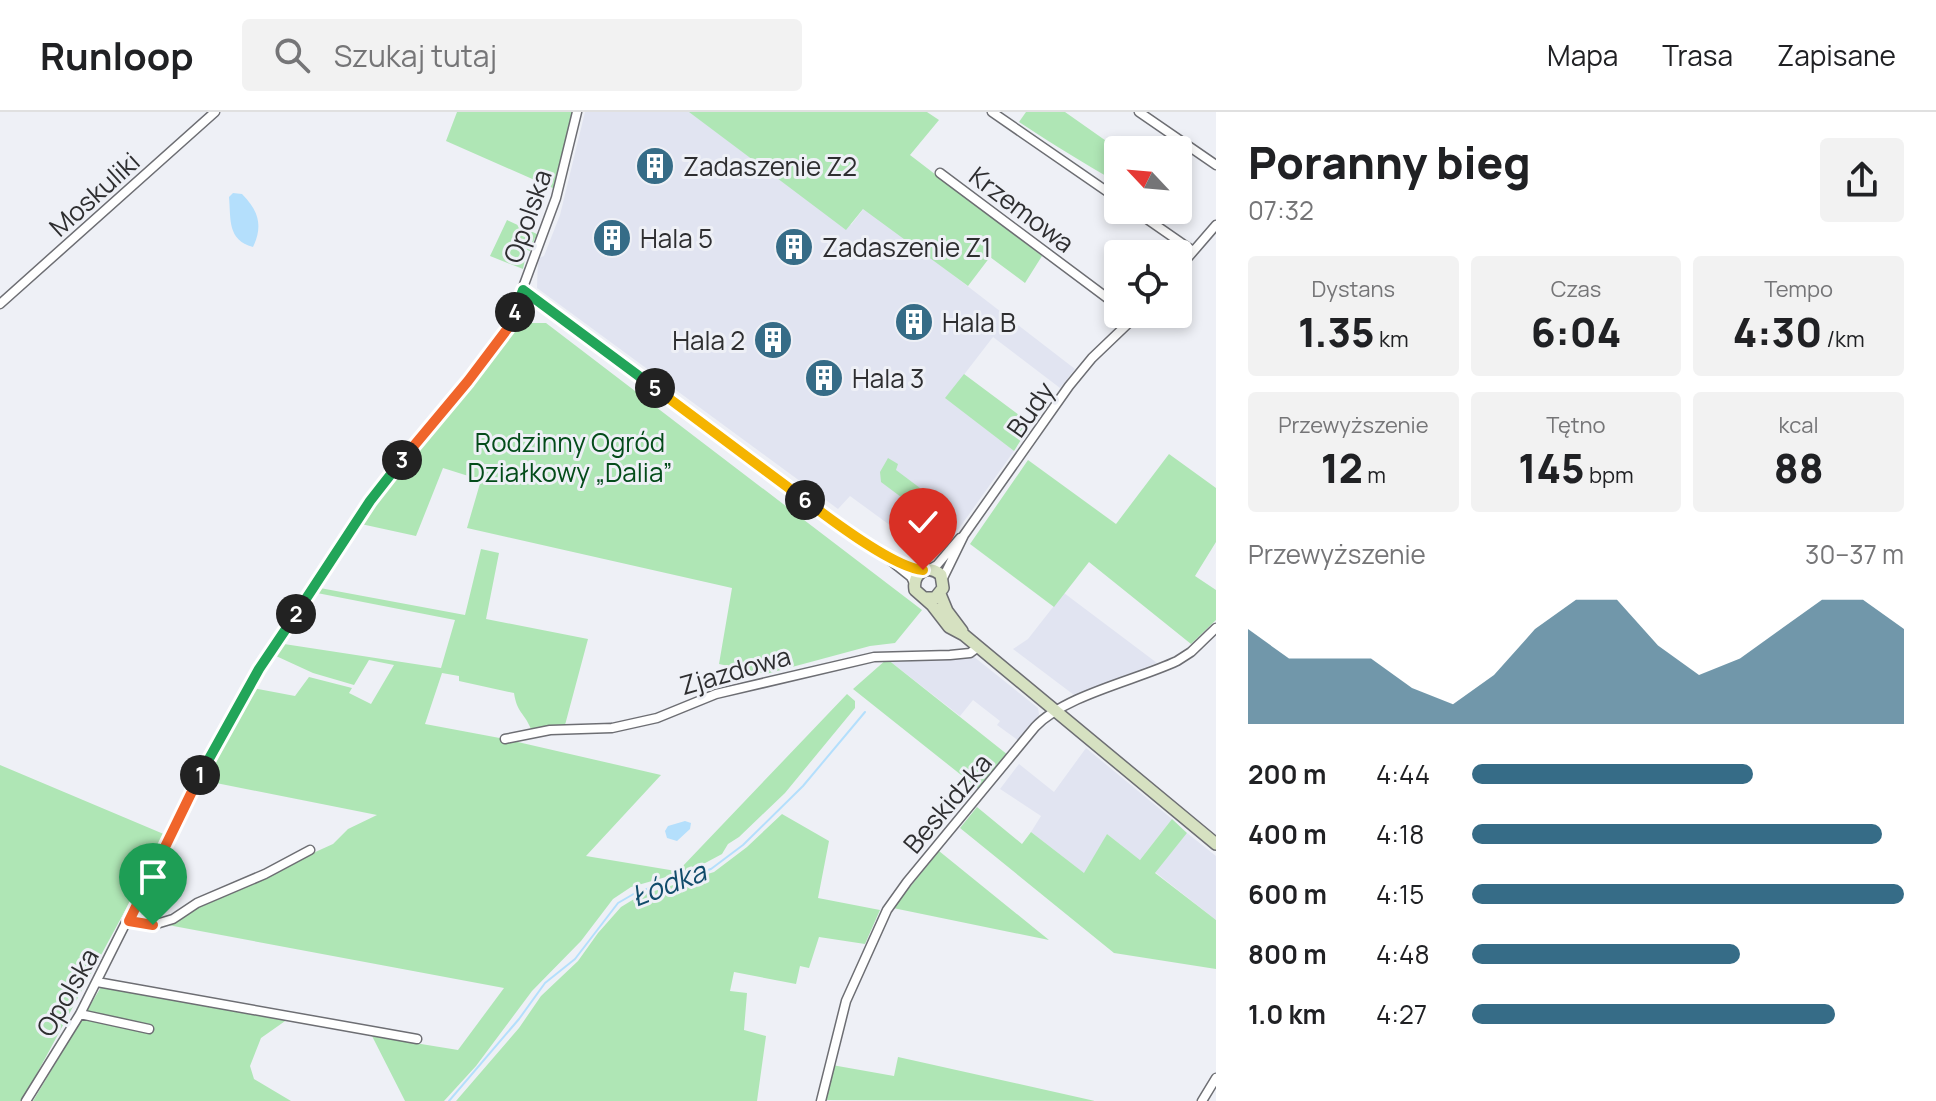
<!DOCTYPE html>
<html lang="pl">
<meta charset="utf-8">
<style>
body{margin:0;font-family:Manrope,sans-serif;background:#f2f2f2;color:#202124;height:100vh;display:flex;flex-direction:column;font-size:30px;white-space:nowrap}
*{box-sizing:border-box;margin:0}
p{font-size:26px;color:#757577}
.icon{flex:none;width:44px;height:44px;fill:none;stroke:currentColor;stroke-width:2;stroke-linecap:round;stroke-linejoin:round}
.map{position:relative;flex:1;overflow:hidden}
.drawer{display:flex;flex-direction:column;background:#fff;width:720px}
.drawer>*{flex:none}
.needle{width:52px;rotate:296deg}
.buttons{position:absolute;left:1104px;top:24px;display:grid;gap:16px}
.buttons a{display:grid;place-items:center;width:88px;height:88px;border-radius:8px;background:#fff;box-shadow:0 4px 12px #0003;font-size:40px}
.pin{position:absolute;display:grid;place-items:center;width:68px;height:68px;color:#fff;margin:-82px -34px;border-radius:50% 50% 50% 0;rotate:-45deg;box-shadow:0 0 8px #0007}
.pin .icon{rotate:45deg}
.km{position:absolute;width:40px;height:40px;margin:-20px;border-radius:50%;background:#222;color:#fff;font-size:22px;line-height:40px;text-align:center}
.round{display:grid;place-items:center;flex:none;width:84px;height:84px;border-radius:8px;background:#f2f2f2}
.overview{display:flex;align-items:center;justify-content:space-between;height:136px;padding:0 32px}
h1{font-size:44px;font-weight:800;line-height:60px}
.metrics{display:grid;grid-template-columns:repeat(3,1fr);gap:12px;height:136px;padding:8px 32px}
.metrics div{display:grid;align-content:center;border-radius:8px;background:#f2f2f2;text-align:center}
.metrics b{font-size:40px;font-weight:800}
.metrics small{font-size:22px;font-weight:400}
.metrics p{font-size:22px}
.chart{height:224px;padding:16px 32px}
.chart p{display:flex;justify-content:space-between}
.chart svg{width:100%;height:144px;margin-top:8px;fill:#366c87;opacity:.7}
ul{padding:0 32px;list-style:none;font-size:26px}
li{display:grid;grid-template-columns:128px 96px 1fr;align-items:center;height:60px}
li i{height:20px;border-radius:10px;background:#366c87}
header{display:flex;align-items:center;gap:48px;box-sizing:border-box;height:112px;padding:0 40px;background:#fff;border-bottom:2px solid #e0e0e0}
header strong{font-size:38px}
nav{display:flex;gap:44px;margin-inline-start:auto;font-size:28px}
.search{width:560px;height:72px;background:#f2f2f2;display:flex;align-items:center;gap:20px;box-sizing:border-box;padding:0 28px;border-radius:8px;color:#757577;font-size:30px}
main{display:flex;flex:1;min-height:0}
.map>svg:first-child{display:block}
</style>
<header>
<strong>Runloop</strong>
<div class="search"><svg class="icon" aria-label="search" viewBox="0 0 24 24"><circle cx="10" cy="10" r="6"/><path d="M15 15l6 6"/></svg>Szukaj tutaj</div>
<nav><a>Mapa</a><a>Trasa</a><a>Zapisane</a></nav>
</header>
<main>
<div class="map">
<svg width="1216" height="989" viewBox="0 0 1216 989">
<rect width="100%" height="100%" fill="#eef0f6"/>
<path fill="#e1e4f1" d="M585,0h109l157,113 14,-18 210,162 -15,19 -67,-51 -47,61 68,53 -69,97 -17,5 -78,-57 -12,13 -301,-221 1,-30 6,-2 16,-41z
M1064,481l93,70 -83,32 -61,-46 15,-10z
M973,544l65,52 1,7 -20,26 -22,-16 3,-4 -27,-21 -13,16 -73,-57z
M1086,636l86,71 -32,41 -33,-26 -22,40 -54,-42 10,-16 -41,-27 19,-25 35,28z
M1187,721l29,23v64l-61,-48z"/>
<path fill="#afe6b5" d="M457,0h116l-18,77 -109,-48z
M689,0h238l12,8 -29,35 132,101 -17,27 -35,-26 -22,29 -105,-77 -17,21z
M1026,0h39l54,38 -1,33c-34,-20 -66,-39 -99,-61z
M507,108l32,15 -1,3h-3l-5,13 -3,-1 -4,19 -33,-13z
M525,211h21l376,287 -27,33 -25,3 -104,28 -47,-10 13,-76 -265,-60 14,-48 -38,-12 -27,68 -55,-12 152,-192z
M964,262l67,50 -17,27 -69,-53z
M1169,342l47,34v54l-21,34 21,14v30l-25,24 -102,-82 -35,45 -84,-63 58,-84 88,64z
M888,346l10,6 -2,6 36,27 3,-4 9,6 -10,18 -5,1 -48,-36 -1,-10z
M481,437l18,4 -13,66 102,20 -23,86 -34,4c-7,-17 -14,-16 -17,-36l-55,-12v-5l-17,-3 -17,51 80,15 156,36 -75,81 90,15 4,-2 167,-175 8,7v7l-70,85 -46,44 -11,7 -6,10 -28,15 -63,18 -18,12 -32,42 -49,50 -56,75 -32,35h-39l-33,-65 86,14 46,-62 -336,-63 46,-27 119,-54 15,-15 29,-14 -171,-34 46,-93 43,8 14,-19 43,11 -3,5 22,11 23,-39 -25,-5 -15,25 -41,-12 -37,-17 -3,-3 4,-6 7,-3 157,24 14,-48 -138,-27 3,-5 145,27z
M887,547l121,96 -28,35 -127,-101z
M0,653l166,70 -144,266h-22z
M977,695l45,37 9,-12 53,41 23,-39 33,26 32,-41 15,14 -32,40 61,47v49l-102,-16 -154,-125z
M782,702l47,27 -11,57 62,12 -15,34 -46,-7 -10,31 -9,-2 -4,18 -62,-12 -4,19 17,2 -3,37 22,6 -9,65h-301l63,-73 22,-32 37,-35 20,-28 23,-26 18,-11 75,-24 33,-25z
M939,739l110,89 -156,-32z
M101,875l187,32 -27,19 -11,28 4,13 37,22h-258z
M898,945l197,44 -271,-1 8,-35 62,11z"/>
<path fill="#b4dffc" d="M233,81l9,1c17,17 21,32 11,53 -26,-7 -22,-28 -24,-50z
M685,709l6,2 -1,6 -13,12 -10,-3 -2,-7 3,-5z"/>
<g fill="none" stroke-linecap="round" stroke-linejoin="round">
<path stroke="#b4dffc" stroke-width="2" d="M449,989l70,-82 26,-36 30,-24 43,-56 19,-11 74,-23 32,-24 60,-59 62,-74"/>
<g stroke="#6d6e73" stroke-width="11">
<path id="street" d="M992,0l126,87
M1139,0l77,53
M940,61l178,133
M1134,98l59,41
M1178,157l38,-44
M523,178c82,61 164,122 246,183 32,24 118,94 154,97
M0,192l215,-192
M891,449l20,16 3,6
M930,457l7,-4 23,-27
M943,466l21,-43 105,-149 23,-28 46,-44
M505,627l45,-9 62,-2 45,-10 59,-24 158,-37 76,-2 20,-2 8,-6
M129,809l24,4 20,-6 24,-16 68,-29 45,-24
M97,870l320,57
M80,902l69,15
M26,989l54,-87 117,-233 62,-112 111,-168 138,-173 48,-130 21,-86
M821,989l25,-100 41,-91 20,-28 128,-155c30,-32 102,-47 142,-66l14,-9 25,-24
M1202,989l14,-23"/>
</g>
<g stroke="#6d6e73" stroke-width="14">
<path id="secondary" d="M940,482l7,17 15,20
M925,486h10l8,-10 -2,-13c-13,-12 -29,-2 -26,15l17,15 17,22 15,8 252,209"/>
</g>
<use href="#street" stroke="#fff" stroke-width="8"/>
<use href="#secondary" stroke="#d6e1c1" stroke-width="11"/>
</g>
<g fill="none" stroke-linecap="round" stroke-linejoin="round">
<g stroke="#fff" stroke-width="16">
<path id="split-1" d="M153,813l-24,-4 71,-146"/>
</g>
<g stroke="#fff" stroke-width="16">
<path id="split-2" d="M200,663l59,-106 37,-55"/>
</g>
<g stroke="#fff" stroke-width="16">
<path id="split-3" d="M296,502l74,-113 32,-41"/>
</g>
<g stroke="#fff" stroke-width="16">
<path id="split-4" d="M402,348l66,-79 40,-53 7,-16"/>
</g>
<g stroke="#fff" stroke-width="16">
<path id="split-5" d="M515,200l8,-22 132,98"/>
</g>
<g stroke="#fff" stroke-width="16">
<path id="split-6" d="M655,276l150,112"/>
</g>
<g stroke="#fff" stroke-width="16">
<path id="split-7" d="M805,388c25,19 89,68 118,70"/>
</g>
<use href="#split-1" stroke="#f0652b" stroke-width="10"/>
<use href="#split-2" stroke="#22a559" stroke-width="10"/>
<use href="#split-3" stroke="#22a559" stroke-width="10"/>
<use href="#split-4" stroke="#f0652b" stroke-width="10"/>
<use href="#split-5" stroke="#22a559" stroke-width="10"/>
<use href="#split-6" stroke="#f5b400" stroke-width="10"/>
<use href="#split-7" stroke="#f5b400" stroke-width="10"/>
</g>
<defs>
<g id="building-disc" transform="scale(2)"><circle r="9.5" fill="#366c87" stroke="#eef0f6"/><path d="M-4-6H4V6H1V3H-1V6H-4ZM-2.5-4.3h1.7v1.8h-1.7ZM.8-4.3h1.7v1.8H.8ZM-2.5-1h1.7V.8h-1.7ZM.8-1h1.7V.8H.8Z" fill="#fff"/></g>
</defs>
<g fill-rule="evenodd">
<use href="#building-disc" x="655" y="54"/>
<use href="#building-disc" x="612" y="126"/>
<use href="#building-disc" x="794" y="135"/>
<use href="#building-disc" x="914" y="210"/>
<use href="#building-disc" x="773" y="228"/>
<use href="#building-disc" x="824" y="266"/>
</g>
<g text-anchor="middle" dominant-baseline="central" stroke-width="6" stroke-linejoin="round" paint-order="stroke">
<g font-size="26" fill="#2e2e30" stroke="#eef0f6" text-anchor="start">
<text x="683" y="54">Zadaszenie Z2</text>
<text x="640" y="126">Hala 5</text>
<text x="822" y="135">Zadaszenie Z1</text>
<text x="942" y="210">Hala B</text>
<text x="745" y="228" text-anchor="end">Hala 2</text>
<text x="852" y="266">Hala 3</text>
</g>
<g font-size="26" fill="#2e2e30" stroke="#eef0f6">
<text transform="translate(94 82) rotate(-42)">Moskuliki</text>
<text transform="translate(1022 97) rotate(37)">Krzemowa</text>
<text transform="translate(527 104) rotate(-71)">Opolska</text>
<text transform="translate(1030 297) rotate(-55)">Budy</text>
<text transform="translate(735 558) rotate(-16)">Zjazdowa</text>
<text transform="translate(947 691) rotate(-50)">Beskidzka</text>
<text transform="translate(67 880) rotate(-60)">Opolska</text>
</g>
<g font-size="26" fill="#044c1a" stroke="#eef0f6">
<text x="570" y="330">Rodzinny Ogród<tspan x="570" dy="30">Działkowy „Dalia”</tspan></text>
</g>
<g font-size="28" font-style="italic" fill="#114c6b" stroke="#eef0f6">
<text transform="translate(668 771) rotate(-21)">Łódka</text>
</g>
</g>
</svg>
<div class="buttons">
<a><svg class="needle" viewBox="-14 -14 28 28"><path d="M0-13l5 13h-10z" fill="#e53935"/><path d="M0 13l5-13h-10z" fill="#757577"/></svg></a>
<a><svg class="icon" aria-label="locate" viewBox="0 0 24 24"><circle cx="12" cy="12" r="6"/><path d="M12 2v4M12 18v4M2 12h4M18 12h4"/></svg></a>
</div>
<div class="pin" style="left:153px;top:813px;background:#1e9e55"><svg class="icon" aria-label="arrive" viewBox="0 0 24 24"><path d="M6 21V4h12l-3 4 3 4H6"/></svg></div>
<div class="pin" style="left:923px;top:458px;background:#d93025"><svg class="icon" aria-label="check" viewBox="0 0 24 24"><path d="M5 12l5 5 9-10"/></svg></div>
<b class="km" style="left:200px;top:663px">1</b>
<b class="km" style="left:296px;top:502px">2</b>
<b class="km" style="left:402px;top:348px">3</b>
<b class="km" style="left:515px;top:200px">4</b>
<b class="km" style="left:655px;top:276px">5</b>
<b class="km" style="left:805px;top:388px">6</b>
</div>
<section class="drawer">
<div class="overview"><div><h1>Poranny bieg</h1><p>07:32</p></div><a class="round"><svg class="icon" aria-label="share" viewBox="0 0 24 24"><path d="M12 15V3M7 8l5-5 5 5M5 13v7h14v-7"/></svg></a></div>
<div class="metrics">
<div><p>Dystans</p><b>1.35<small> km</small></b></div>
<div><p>Czas</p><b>6:04</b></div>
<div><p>Tempo</p><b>4:30<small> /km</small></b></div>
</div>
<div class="metrics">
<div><p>Przewyższenie</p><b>12<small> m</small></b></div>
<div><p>Tętno</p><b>145<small> bpm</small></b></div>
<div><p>kcal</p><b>88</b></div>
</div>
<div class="chart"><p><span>Przewyższenie</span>30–37 m</p>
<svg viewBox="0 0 160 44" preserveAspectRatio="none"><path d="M0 44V15L10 24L20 24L30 24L40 33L50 38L60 29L70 15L80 6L90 6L100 20L110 29L120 24L130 15L140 6L150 6L160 15V44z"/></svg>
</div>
<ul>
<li><b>200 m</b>4:44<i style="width:65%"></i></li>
<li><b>400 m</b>4:18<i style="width:95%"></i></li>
<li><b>600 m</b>4:15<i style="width:100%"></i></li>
<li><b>800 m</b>4:48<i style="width:62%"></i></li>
<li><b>1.0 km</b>4:27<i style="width:84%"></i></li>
</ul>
</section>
</main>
